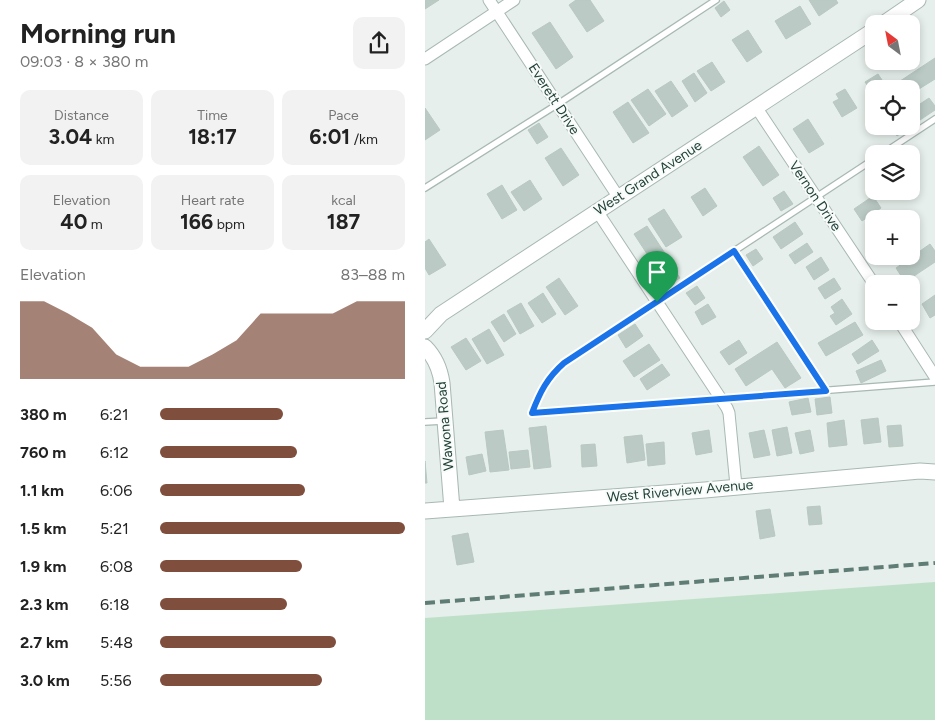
<!DOCTYPE html>
<meta charset="utf-8">
<style>
body{margin:0;font-family:Figtree,sans-serif;background:#f2f2f2;color:#222;height:100vh;display:flex;flex-direction:column;font-size:19px;white-space:nowrap}
*{box-sizing:border-box;margin:0}
p{font-size:16px;color:#767676}
.icon{flex:none;width:28px;height:28px;fill:none;stroke:currentColor;stroke-width:2;stroke-linecap:round;stroke-linejoin:round}
.map{position:relative;flex:1;overflow:hidden}
.side{display:flex;flex-direction:column;background:#fff;width:425px}
.side>*{flex:none}
.needle{width:32px;rotate:328deg}
.controls{position:absolute;left:440px;top:15px;display:grid;gap:10px}
.controls a{display:grid;place-items:center;width:55px;height:55px;border-radius:10px;background:#fff;box-shadow:0 2px 8px #0003;font-size:25px}
.pin{position:absolute;display:grid;place-items:center;width:42px;height:42px;color:#fff;margin:-51px -21px;border-radius:50% 50% 50% 0;rotate:-45deg;box-shadow:0 0 5px #0007}
.pin .icon{rotate:45deg}
.round{display:grid;place-items:center;flex:none;width:52px;height:52px;border-radius:10px;background:#f2f2f2}
.summary{display:flex;align-items:center;justify-content:space-between;height:85px;padding:0 20px}
h1{font-size:28px;font-weight:700;line-height:38px}
.figures{display:grid;grid-template-columns:repeat(3,1fr);gap:8px;height:85px;padding:5px 20px}
.figures div{display:grid;align-content:center;border-radius:10px;background:#f2f2f2;text-align:center}
.figures b{font-size:21px;font-weight:700}
.figures small{font-size:14px;font-weight:400}
.figures p{font-size:14px}
.chart{height:140px;padding:10px 20px}
.chart p{display:flex;justify-content:space-between}
.chart svg{width:100%;height:90px;margin-top:5px;fill:#804e3d;opacity:.7}
ul{padding:0 20px;list-style:none;font-size:16px}
li{display:grid;grid-template-columns:80px 60px 1fr;align-items:center;height:38px}
li i{height:12px;border-radius:6px;background:#804e3d}
main{display:flex;flex:1;min-height:0}
.map>svg:first-child{display:block}
</style>
<main>
<section class="side">
<div class="summary"><div><h1>Morning run</h1><p>09:03 · 8 × 380 m</p></div><a class="round"><svg class="icon" aria-label="share" viewBox="0 0 24 24"><path d="M12 15V3M7 8l5-5 5 5M5 13v7h14v-7"/></svg></a></div>
<div class="figures">
<div><p>Distance</p><b>3.04<small> km</small></b></div>
<div><p>Time</p><b>18:17</b></div>
<div><p>Pace</p><b>6:01<small> /km</small></b></div>
</div>
<div class="figures">
<div><p>Elevation</p><b>40<small> m</small></b></div>
<div><p>Heart rate</p><b>166<small> bpm</small></b></div>
<div><p>kcal</p><b>187</b></div>
</div>
<div class="chart"><p><span>Elevation</span>83–88 m</p>
<svg viewBox="0 0 160 44" preserveAspectRatio="none"><path d="M0 44V6L10 6L20 12L30 19L40 32L50 38L60 38L70 38L80 32L90 25L100 12L110 12L120 12L130 12L140 6L150 6L160 6V44z"/></svg>
</div>
<ul>
<li><b>380 m</b>6:21<i style="width:50%"></i></li>
<li><b>760 m</b>6:12<i style="width:56%"></i></li>
<li><b>1.1 km</b>6:06<i style="width:59%"></i></li>
<li><b>1.5 km</b>5:21<i style="width:100%"></i></li>
<li><b>1.9 km</b>6:08<i style="width:58%"></i></li>
<li><b>2.3 km</b>6:18<i style="width:52%"></i></li>
<li><b>2.7 km</b>5:48<i style="width:72%"></i></li>
<li><b>3.0 km</b>5:56<i style="width:66%"></i></li>
</ul>
</section>
<div class="map">
<svg width="510" height="720" viewBox="0 0 510 720">
<rect width="100%" height="100%" fill="#e6efeb"/>
<path fill="#bfe0c8" d="M510,582v138h-510v-102z"/>
<path fill="#bbcac4" stroke="#b8c9c2" d="M0,0h14l-14,9z
M151,0h14l14,21 -17,11 -18,-27z
M384,0h27l2,3 -19,13z
M299,1l6,9 -9,7 -6,-9z
M375,6l11,18 -25,15 -11,-18z
M125,22l23,35 -17,12 -24,-36z
M323,30l14,22 -15,10 -15,-22z
M510,58v21l-24,15v-5h-37v6l-9,-13 13,-8 10,15z
M287,62l13,20 -14,9 -14,-20z
M269,73l13,20 -12,9 -13,-21z
M246,81l17,25 -16,11 -17,-26z
M223,89l18,25 -17,12 -18,-26z
M420,89l12,19 -15,9 -9,-15 6,-3 -3,-5z
M504,98l6,8v4l-24,16v-16z
M203,102l21,31 -16,10 -20,-31z
M0,108l15,22 -15,10z
M383,119l16,25 -15,9 -16,-24z
M114,123l9,14 -11,7 -9,-14z
M465,126h21l-14,10z
M334,146l20,29 -16,11 -20,-29z
M136,148l18,27 -16,11 -18,-28z
M105,180l12,19 -18,12 -13,-19z
M77,185l15,25 -15,9 -15,-25z
M280,188l12,18 -14,10 -12,-19z
M359,191l9,13 -12,7 -8,-13z
M448,196l8,12 -19,13 -8,-12z
M239,209l18,28 -16,10 -18,-28z
M370,222l8,12 -22,15 -8,-12z
M222,226l19,29 -13,8 -19,-29z
M4,239l17,26 -17,10 -4,-7v-26z
M382,243l6,9 -18,12 -6,-9z
M505,244l5,7v11l-30,20 -9,-14z
M331,249l7,10 -10,7 -7,-11z
M396,257l8,13 -15,10 -8,-13z
M249,269l6,9 -10,6 -6,-10z
M134,278l19,28 -13,9 -19,-28z
M409,278l7,11 -16,10 -7,-11z
M272,286l8,12 -10,7 -9,-12z
M118,293l13,21 -14,9 -14,-20z
M510,295v20l-5,3 -8,-14z
M417,299l10,15 -16,11 -6,-9 5,-3 -4,-6z
M96,303l13,23 -14,8 -13,-23z
M283,304l8,13 -14,8 -7,-13z
M79,314l12,20 -12,8 -13,-20z
M430,322l8,13 -37,21 -8,-13z
M210,324l8,12 -17,12 -8,-13z
M64,329l15,26 -17,9 -15,-25z
M41,338l15,23 -15,9 -15,-23z
M314,340l8,13 -18,12 -9,-13z
M447,340l7,11 -21,13 -6,-10z
M352,342l24,36 -16,10 -13,-19 -26,17 -11,-17z
M224,344l11,16 -26,17 -11,-16z
M456,360l5,11 -25,12 -5,-12z
M237,364l8,11 -23,15 -7,-11z
M405,397l2,16 -15,2 -2,-16z
M383,398l3,14 -19,3 -3,-13z
M453,418l3,24 -17,2 -3,-24z
M419,420l3,25 -18,2 -2,-24z
M476,425l2,21 -14,1 -2,-21z
M121,426l5,41 -17,2 -5,-41z
M362,427l5,26 -15,3 -5,-26z
M78,430l6,40 -19,2 -5,-40z
M284,430l3,22 -16,3 -4,-22z
M339,430l6,25 -16,3 -5,-25z
M385,430l4,21 -14,3 -5,-21z
M217,435l3,25 -18,3 -3,-26z
M239,442l1,22 -17,2 -2,-22z
M170,444l2,22 -15,1 -1,-22z
M103,450l2,17 -19,2 -2,-17z
M57,454l4,17 -17,4 -3,-18z
M0,461l2,22h-2z
M395,506l2,18 -13,1 -2,-18z
M345,509l5,27 -15,3 -4,-28z
M43,533l6,29 -17,3 -5,-29z"/>
<g fill="none" stroke-linecap="round" stroke-linejoin="round">
<g stroke="#a8b8b2" stroke-width="8">
<path id="service" d="M457,154l53,-35
M449,159l-310,204c-16,15 -24,30 -32,50l403,-31
M0,188l133,-84 158,-104
M309,251l92,140
M0,422l18,-1"/>
</g>
<g stroke="#a8b8b2" stroke-width="13">
<path id="minor" d="M64,0l130,198
M0,59l89,-59
M331,107l118,177
M172,211l130,197 2,5 7,73
M474,321l36,56"/>
</g>
<g stroke="#a8b8b2" stroke-width="17">
<path id="tertiary" d="M458,24l35,-24
M0,331l16,-17 433,-284
M0,347c10,10 15,22 17,36l10,126
M0,511l280,-21 215,-19 15,1"/>
</g>
<use href="#service" stroke="#fff" stroke-width="5.5"/>
<use href="#minor" stroke="#fff" stroke-width="11"/>
<use href="#tertiary" stroke="#fff" stroke-width="15"/>
<path stroke="#5f7d75" stroke-width="4" stroke-dasharray="10 5" stroke-linecap="butt" d="M0,603l510,-40"/>
</g>
<g fill="none" stroke-linecap="round" stroke-linejoin="round">
<g stroke="#fff" stroke-width="10">
<path id="route" d="M309,251l92,140 -294,22c8,-21 15,-35 32,-50z"/>
</g>
<use href="#route" stroke="#1a73e8" stroke-width="6"/>
</g>
<g text-anchor="middle" dominant-baseline="central" stroke-width="4" stroke-linejoin="round" paint-order="stroke">
<g font-size="14" fill="#24423a" stroke="#f7fbf9">
<text transform="translate(129 99) rotate(57)">Everett Drive</text>
<text transform="translate(223 178) rotate(-33)">West Grand Avenue</text>
<text transform="translate(390 196) rotate(56)">Vernon Drive</text>
<text transform="translate(20 426) rotate(-95)">Wawona Road</text>
<text transform="translate(255 491) rotate(-5)">West Riverview Avenue</text>
</g>
</g>
</svg>
<div class="controls">
<a><svg class="needle" viewBox="-14 -14 28 28"><path d="M0-13l5 13h-10z" fill="#e53935"/><path d="M0 13l5-13h-10z" fill="#767676"/></svg></a>
<a><svg class="icon" aria-label="locate" viewBox="0 0 24 24"><circle cx="12" cy="12" r="6"/><path d="M12 2v4M12 18v4M2 12h4M18 12h4"/></svg></a>
<a><svg class="icon" aria-label="layers" viewBox="0 0 24 24"><path d="M12 4l9 5-9 5-9-5zM3 14l9 5 9-5"/></svg></a>
<a>+</a>
<a>−</a>
</div>
<div class="pin" style="left:232px;top:302px;background:#1e9e55"><svg class="icon" aria-label="arrive" viewBox="0 0 24 24"><path d="M6 21V4h12l-3 4 3 4H6"/></svg></div>
</div>
</main>
